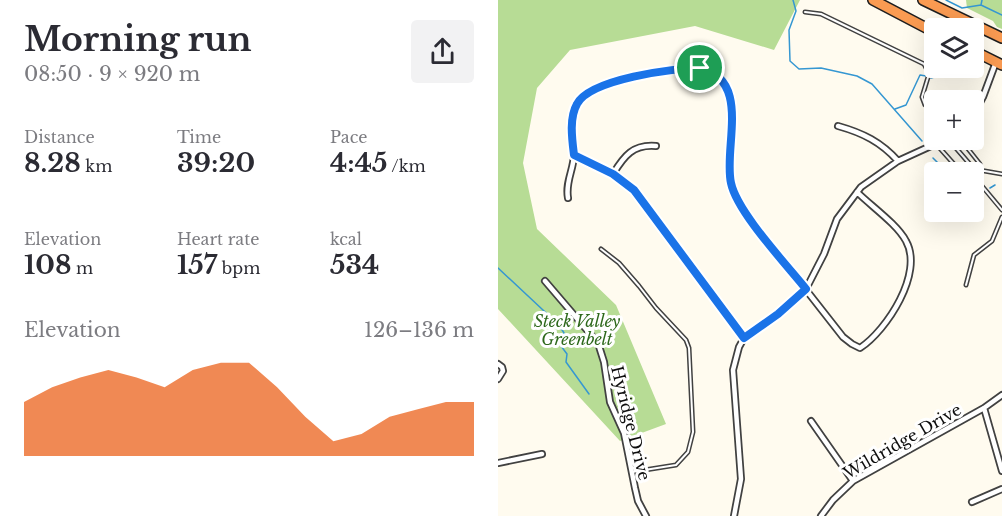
<!DOCTYPE html>
<meta charset="utf-8">
<style>
body{margin:0;font-family:"Libre Baskerville",serif;background:#f2f2f3;color:#2b2b33;height:100vh;display:flex;flex-direction:column;font-size:22px;white-space:nowrap}
*{box-sizing:border-box;margin:0}
p{font-size:20px;color:#7c7c81}
.icon{flex:none;width:33px;height:33px;fill:none;stroke:currentColor;stroke-width:2;stroke-linecap:round;stroke-linejoin:round}
.map{position:relative;flex:1;overflow:hidden}
.sheet{display:flex;flex-direction:column;background:#fff;width:498px}
.sheet>*{flex:none}
.tools{position:absolute;left:426px;top:18px;display:grid;gap:12px}
.tools a{display:grid;place-items:center;width:60px;height:60px;border-radius:6px;background:#fff;box-shadow:0 6px 24px #0002;font-size:30px}
.pin{position:absolute;display:grid;place-items:center;width:51px;height:51px;color:#fff;margin:-26px;border:3px solid #fff;border-radius:50%;box-shadow:0 2px 6px #0007}
.round{display:grid;place-items:center;flex:none;width:63px;height:63px;border-radius:6px;background:#f2f2f3}
.headline{display:flex;align-items:center;justify-content:space-between;height:102px;padding:0 24px}
h1{font-size:33px;font-weight:700;line-height:45px}
.metrics{display:grid;grid-template-columns:repeat(3,1fr);gap:9px;height:102px;padding:6px 24px}
.metrics div{display:grid;align-content:center}
.metrics b{font-size:26px;font-weight:700}
.metrics small{font-size:16px;font-weight:400}
.metrics p{font-size:16px}
.chart{height:168px;padding:12px 24px}
.chart p{display:flex;justify-content:space-between}
.chart svg{width:100%;height:108px;margin-top:6px;fill:#ea580c;opacity:.7}
main{display:flex;flex:1;min-height:0}
.map>svg:first-child{display:block}
</style>
<main>
<section class="sheet">
<div class="headline"><div><h1>Morning run</h1><p>08:50 · 9 × 920 m</p></div><a class="round"><svg class="icon" aria-label="share" viewBox="0 0 24 24"><path d="M12 15V3M7 8l5-5 5 5M5 13v7h14v-7"/></svg></a></div>
<div class="metrics">
<div><p>Distance</p><b>8.28<small> km</small></b></div>
<div><p>Time</p><b>39:20</b></div>
<div><p>Pace</p><b>4:45<small> /km</small></b></div>
</div>
<div class="metrics">
<div><p>Elevation</p><b>108<small> m</small></b></div>
<div><p>Heart rate</p><b>157<small> bpm</small></b></div>
<div><p>kcal</p><b>534</b></div>
</div>
<div class="chart"><p><span>Elevation</span>126–136 m</p>
<svg viewBox="0 0 160 44" preserveAspectRatio="none"><path d="M0 44V22L10 16L20 12L30 9L40 12L50 16L60 9L70 6L80 6L90 16L100 28L110 38L120 35L130 28L140 25L150 22L160 22V44z"/></svg>
</div>
</section>
<div class="map">
<svg width="504" height="516" viewBox="0 0 504 516">
<rect width="100%" height="100%" fill="#fffbef"/>
<path fill="#b7dc95" d="M0,0h302l-26,50 -79,-24 -125,24 -33,38 -14,75 14,66 79,76 50,119 -46,17 -122,-132z
M468,0h36v29l-5,-2 -4,-6 -26,-13z"/>
<g fill="none" stroke-linecap="round" stroke-linejoin="round">
<path stroke="#3597d2" stroke-width="1.5" d="M295,0l3,11 -7,19 1,31 9,8 22,-1 36,8 15,8 50,57
M448,0l16,8 19,-3
M484,0l-1,5 21,10
M433,78l18,-5
M397,109l11,-4 14,-30 6,1
M435,158l5,5
M492,188l5,-3
M477,192l7,1
M0,268l61,57 5,8 -3,13 6,8 -1,8 23,32"/>
<g stroke="#414141" stroke-width="5">
<path id="lane" d="M307,12l16,2 103,50 5,10 -7,23 3,8 9,8
M451,140l25,29 5,1 1,-6 -19,-24
M439,145l24,27
M479,180l25,30
M476,185l2,-1 3,-14 23,4
M103,249l18,14 20,23 17,22 30,32 3,8 4,84 -5,20 -12,13 -44,7
M468,285l8,-30 18,-14 10,-24"/>
</g>
<g stroke="#414141" stroke-width="8">
<path id="street" d="M476,114l9,-17 13,-35
M340,126c25,7 43,16 60,35
M76,155l39,19 21,16 110,148
M115,174c11,-18 20,-30 43,-28
M70,198c-3,-16 6,-29 6,-44 0,-16 -7,-41 5,-54 18,-20 95,-35 122,-32 9,2 18,6 23,14 18,29 1,68 6,99 2,8 5,15 8,22l105,134 9,7 8,4c27,-18 64,-75 46,-107 -9,-17 -35,-35 -49,-49
M47,281l53,62 6,19 6,40 14,31 11,55 3,13 8,15
M0,364l4,3 1,4 -5,8
M486,408l18,63
M313,421l42,60
M0,463l44,-9
M474,502l30,-13
M236,516l7,-37 -8,-109 6,-23 5,-9 34,-24 28,-25 18,-35 13,-35 24,-32 37,-26 46,-21
M323,516l12,-16 20,-19 131,-73 18,-13"/>
</g>
<g stroke="#1f1f1f" stroke-width="12">
<path id="highway" d="M375,0l61,32
M425,0l79,38
M476,51l28,14"/>
</g>
<use href="#lane" stroke="#fff" stroke-width="2"/>
<use href="#street" stroke="#fff" stroke-width="4.5"/>
<use href="#highway" stroke="#fa9b52" stroke-width="9"/>
</g>
<g fill="none" stroke-linecap="round" stroke-linejoin="round">
<g stroke="#fff" stroke-width="12">
<path id="route" d="M202,68c52,12 23,80 31,115 6,29 55,81 75,106l-28,25 -34,24 -110,-148 -21,-16 -39,-19c-2,-16 -5,-37 3,-51 13,-25 97,-36 123,-36z"/>
</g>
<use href="#route" stroke="#1a73e8" stroke-width="8"/>
</g>
<g text-anchor="middle" dominant-baseline="central" stroke-width="6" stroke-linejoin="round" paint-order="stroke">
<g font-size="16" font-style="italic" fill="#2d681b" stroke="#fff">
<text x="79" y="321">Steck Valley<tspan x="79" dy="18">Greenbelt</tspan></text>
</g>
<g font-size="16" fill="#0e0e0e" stroke="#fff">
<text transform="translate(133 423) rotate(76)">Hyridge Drive</text>
<text transform="translate(404 441) rotate(-30)">Wildridge Drive</text>
</g>
</g>
</svg>
<div class="tools">
<a><svg class="icon" aria-label="layers" viewBox="0 0 24 24"><path d="M12 4l9 5-9 5-9-5zM3 14l9 5 9-5"/></svg></a>
<a>+</a>
<a>−</a>
</div>
<div class="pin" style="left:202px;top:68px;background:#1e9e55"><svg class="icon" aria-label="arrive" viewBox="0 0 24 24"><path d="M6 21V4h12l-3 4 3 4H6"/></svg></div>
</div>
</main>
